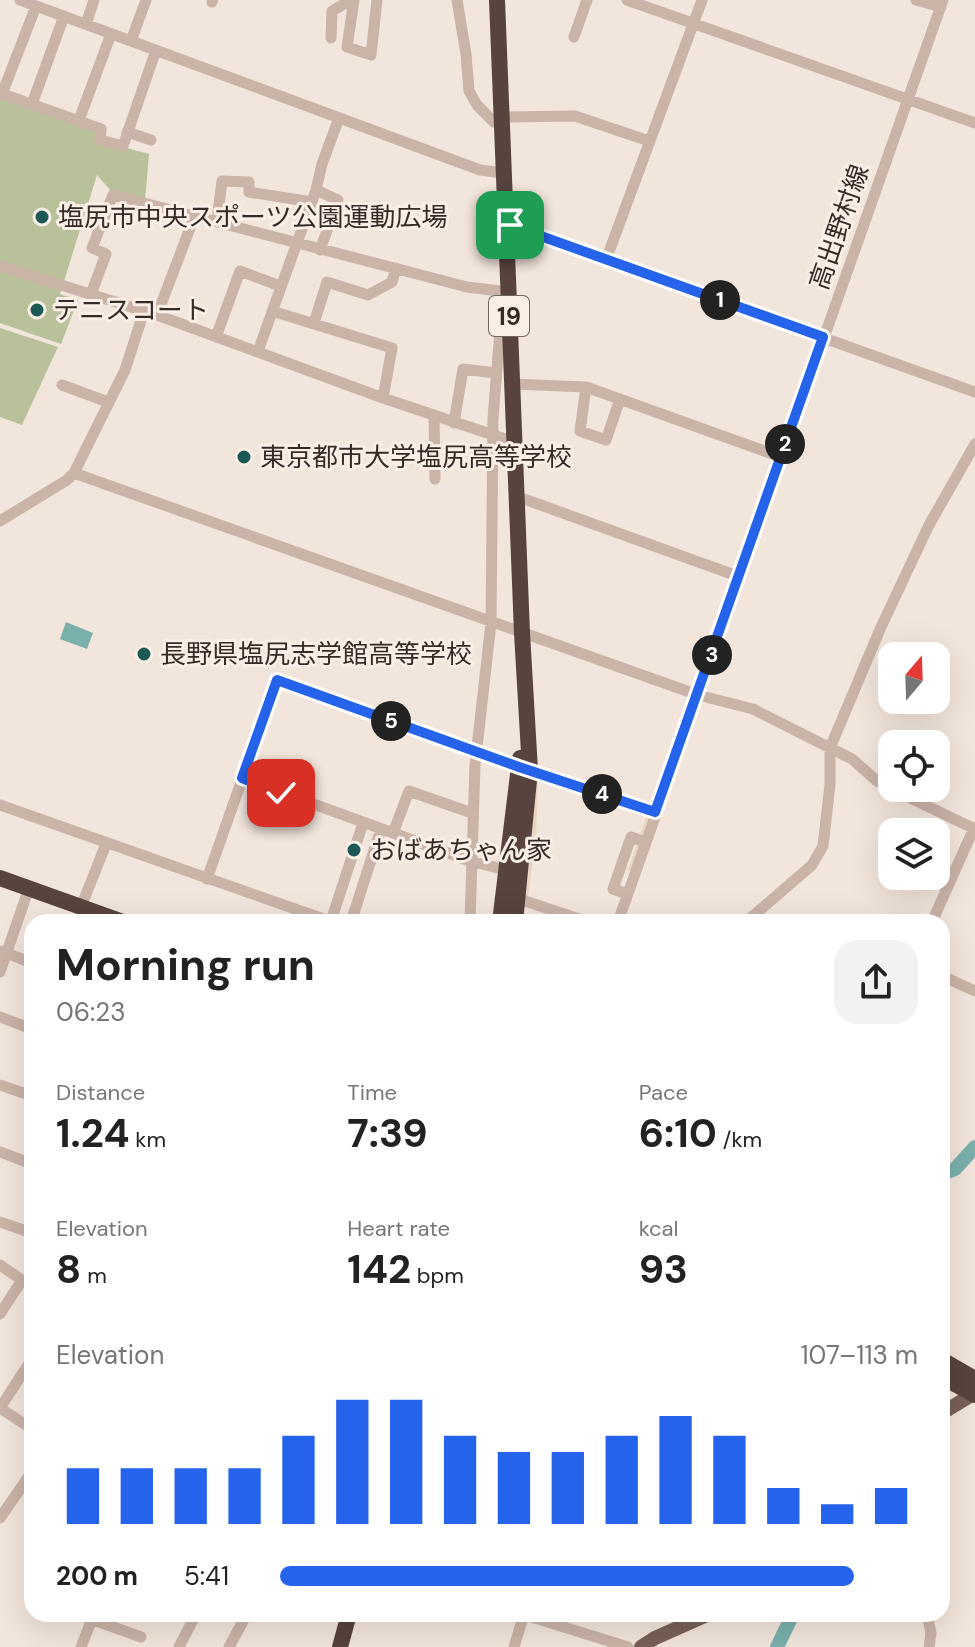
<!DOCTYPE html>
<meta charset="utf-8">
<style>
body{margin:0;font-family:"DM Sans","Noto Sans JP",sans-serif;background:#f2f2f2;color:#222;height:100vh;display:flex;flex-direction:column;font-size:30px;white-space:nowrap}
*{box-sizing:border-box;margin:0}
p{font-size:26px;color:#767676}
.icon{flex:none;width:44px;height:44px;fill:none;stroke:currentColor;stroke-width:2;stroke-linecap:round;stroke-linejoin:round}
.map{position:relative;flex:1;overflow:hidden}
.panel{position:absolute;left:24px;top:914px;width:926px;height:708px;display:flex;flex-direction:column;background:#fff;border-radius:24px;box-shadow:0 8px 32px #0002}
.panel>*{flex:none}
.needle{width:52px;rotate:19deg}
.fabs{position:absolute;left:878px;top:642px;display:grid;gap:16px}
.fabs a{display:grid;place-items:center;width:72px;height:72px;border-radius:16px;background:#fff;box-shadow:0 8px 32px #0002;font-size:40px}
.pin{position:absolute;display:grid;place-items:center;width:68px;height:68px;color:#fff;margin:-34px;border-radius:16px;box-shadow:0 4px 12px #0006}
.km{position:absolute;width:40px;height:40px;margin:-20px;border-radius:50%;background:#222;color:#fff;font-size:22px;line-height:40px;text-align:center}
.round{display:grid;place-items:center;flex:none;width:84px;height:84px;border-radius:24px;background:#f2f2f2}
.headline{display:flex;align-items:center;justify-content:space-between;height:136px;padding:0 32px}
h1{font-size:44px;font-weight:700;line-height:60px}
.figures{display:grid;grid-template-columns:repeat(3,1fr);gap:12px;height:136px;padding:8px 32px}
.figures div{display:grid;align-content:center}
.figures b{font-size:40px;font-weight:700}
.figures small{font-size:22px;font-weight:400}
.figures p{font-size:22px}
.chart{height:224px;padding:16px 32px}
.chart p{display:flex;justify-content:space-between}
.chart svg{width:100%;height:144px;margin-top:8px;stroke:#2563eb;stroke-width:6}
ul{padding:0 32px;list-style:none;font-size:26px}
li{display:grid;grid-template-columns:128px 96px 1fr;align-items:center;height:60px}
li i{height:20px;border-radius:10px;background:#2563eb}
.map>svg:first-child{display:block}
</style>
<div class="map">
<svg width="975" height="1647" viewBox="0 0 975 1647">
<rect width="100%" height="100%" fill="#f2e5db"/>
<path fill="#b9c19b" d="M0,95l97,34v11l52,14 -4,46 -33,-8 -15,-17 -37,119 18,6 -17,44 -61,-21z
M0,328l58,19 -36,78 -22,-8z"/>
<path fill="#ead4c2" d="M537,775l113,41 -18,55 -4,-1 17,-48v-7l-103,-36 -4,1 -2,58 -8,59 -2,-1z"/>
<path fill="#7ab0ac" d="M66,622l27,11 -6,16 -27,-10z"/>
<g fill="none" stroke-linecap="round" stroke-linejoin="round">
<path stroke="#7ab0ac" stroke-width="14" d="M942,1174l13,-5 20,-22
M777,1647l16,-33"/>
<path stroke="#cab3a7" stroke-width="11" d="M20,0l460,170 23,3
M354,0l-7,47 24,8 6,-55
M457,0l9,54 3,37 8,14 17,17h7
M627,0l348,123
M916,0l25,7
M212,2l1,-2
M86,24l8,-24
M574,37l13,-37
M331,38l1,-27 19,-11
M131,41l15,-41
M0,93l101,36 -1,11 23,6 33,-96
M2,94l34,-88
M32,104l32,-88
M501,117l74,-1 74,25
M79,120l32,-86
M127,132l24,8
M316,190l22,10 -18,50
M217,221l5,-40 27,1v10l63,10
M505,224l470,168
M606,260l96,-260
M0,266l157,49 226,83 131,44
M91,294l15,-40 -14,-6 21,-53 354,92 41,5
M272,311l120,37 -9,50
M157,315l38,-100
M314,323l13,-41 41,13 24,-13 4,-14
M216,337l24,-66 40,15
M258,351l58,-161 6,-26 17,-46
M512,384l74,3 195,70
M62,385l46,17
M586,387l-6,44 26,9 14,-41
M434,416l1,63
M454,423l9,-54 33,4
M74,473l624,222 55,14 99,50 25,22 25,13 73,35
M516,499h8l216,78
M0,521l67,-41 7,-7 51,-103 19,-59
M242,778l228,83 40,10
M0,805l332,117
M393,833l16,-42 63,22
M207,879l70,-199 242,87 136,45
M627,894l-14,-5 18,-52 14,5
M513,897l75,25
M81,907l25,-63
M331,921l32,-98
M351,922l30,-93
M470,922l5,-157 16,-142 2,-204 7,-89 9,-6
M618,922l325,-922
M746,922l66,-57 11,-19 7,-61v-37l51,-121 48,-102 46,-81
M932,922l42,-94
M1,951l31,12
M0,972l29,-84
M942,976l33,15
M0,1017l32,12
M0,1085l32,11
M0,1152l32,12
M0,1222l32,11
M27,1232l5,-15
M0,1265l32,22
M0,1314l22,-34
M0,1408l32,-49
M0,1408l32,21
M0,1518l32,-46
M522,1614l106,33
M927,1614l4,19 -2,14
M91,1619l50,18
M81,1647l13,-33
M179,1647l17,-33
M229,1647l18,-33
M514,1647l10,-33"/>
<path stroke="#796058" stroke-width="14" d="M942,1413l33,-20
M641,1647l14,-9 54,-24"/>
<path stroke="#58433e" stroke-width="16" d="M497,0l25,633 8,137 -15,152
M0,878l123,44
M500,922l20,-164
M942,1360l33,19
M942,1377l33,18
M340,1647l9,-33"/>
</g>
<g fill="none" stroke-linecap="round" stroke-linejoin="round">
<g stroke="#fff" stroke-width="16">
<path id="route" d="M281,793l-39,-15 35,-98 242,87 136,45 168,-475 -313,-112"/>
</g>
<use href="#route" stroke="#2563eb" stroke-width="10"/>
</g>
<g fill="#1c5956" stroke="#faefe7" stroke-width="3">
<circle cx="42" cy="217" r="8"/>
<circle cx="37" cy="310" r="8"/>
<circle cx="244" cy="457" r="8"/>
<circle cx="144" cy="654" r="8"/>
<circle cx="354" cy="850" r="8"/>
</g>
<g text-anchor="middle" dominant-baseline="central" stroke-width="6" stroke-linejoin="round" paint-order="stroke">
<rect fill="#faefe7" stroke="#726661" stroke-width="2" x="489" y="296" width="40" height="40" rx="6"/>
<g font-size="24" font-weight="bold" fill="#372b28">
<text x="509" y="316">19</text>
</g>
<g font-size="26" fill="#372b28" stroke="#faefe7" text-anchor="start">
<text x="58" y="217">塩尻市中央スポーツ公園運動広場</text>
<text x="53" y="310">テニスコート</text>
<text x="260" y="457">東京都市大学塩尻高等学校</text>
<text x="160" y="654">長野県塩尻志学館高等学校</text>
<text x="370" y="850">おばあちゃん家</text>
</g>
<g font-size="26" fill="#372b28" stroke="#faefe7">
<text transform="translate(839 227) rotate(-71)">高出野村線</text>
</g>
</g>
</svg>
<div class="fabs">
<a><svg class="needle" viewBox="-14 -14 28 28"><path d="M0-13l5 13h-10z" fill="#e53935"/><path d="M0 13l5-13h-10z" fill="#767676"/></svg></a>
<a><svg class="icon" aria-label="locate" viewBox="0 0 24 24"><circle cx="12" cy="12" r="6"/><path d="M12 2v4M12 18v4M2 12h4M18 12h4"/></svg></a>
<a><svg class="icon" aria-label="layers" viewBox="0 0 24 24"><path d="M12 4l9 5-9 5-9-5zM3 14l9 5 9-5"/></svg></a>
</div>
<div class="pin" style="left:510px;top:225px;background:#1e9e55"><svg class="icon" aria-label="arrive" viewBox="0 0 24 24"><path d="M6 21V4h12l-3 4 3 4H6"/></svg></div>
<div class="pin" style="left:281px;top:793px;background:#d93025"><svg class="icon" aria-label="check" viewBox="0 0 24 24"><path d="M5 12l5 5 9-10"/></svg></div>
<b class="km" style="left:720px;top:300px">1</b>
<b class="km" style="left:785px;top:444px">2</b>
<b class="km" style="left:712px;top:655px">3</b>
<b class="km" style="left:602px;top:794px">4</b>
<b class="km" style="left:391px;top:721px">5</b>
<section class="panel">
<div class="headline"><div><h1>Morning run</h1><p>06:23</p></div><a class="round"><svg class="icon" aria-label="share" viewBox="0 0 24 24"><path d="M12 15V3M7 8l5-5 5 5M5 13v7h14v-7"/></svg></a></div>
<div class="figures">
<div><p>Distance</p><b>1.24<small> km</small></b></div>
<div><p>Time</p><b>7:39</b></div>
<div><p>Pace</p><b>6:10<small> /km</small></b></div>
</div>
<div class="figures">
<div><p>Elevation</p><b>8<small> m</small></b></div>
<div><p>Heart rate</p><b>142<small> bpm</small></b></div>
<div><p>kcal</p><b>93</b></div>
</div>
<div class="chart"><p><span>Elevation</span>107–113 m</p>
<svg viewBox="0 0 160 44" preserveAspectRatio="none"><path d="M5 44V27M15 44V27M25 44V27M35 44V27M45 44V17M55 44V6M65 44V6M75 44V17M85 44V22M95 44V22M105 44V17M115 44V11M125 44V17M135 44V33M145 44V38M155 44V33"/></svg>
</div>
<ul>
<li><b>200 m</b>5:41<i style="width:90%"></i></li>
</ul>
</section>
</div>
